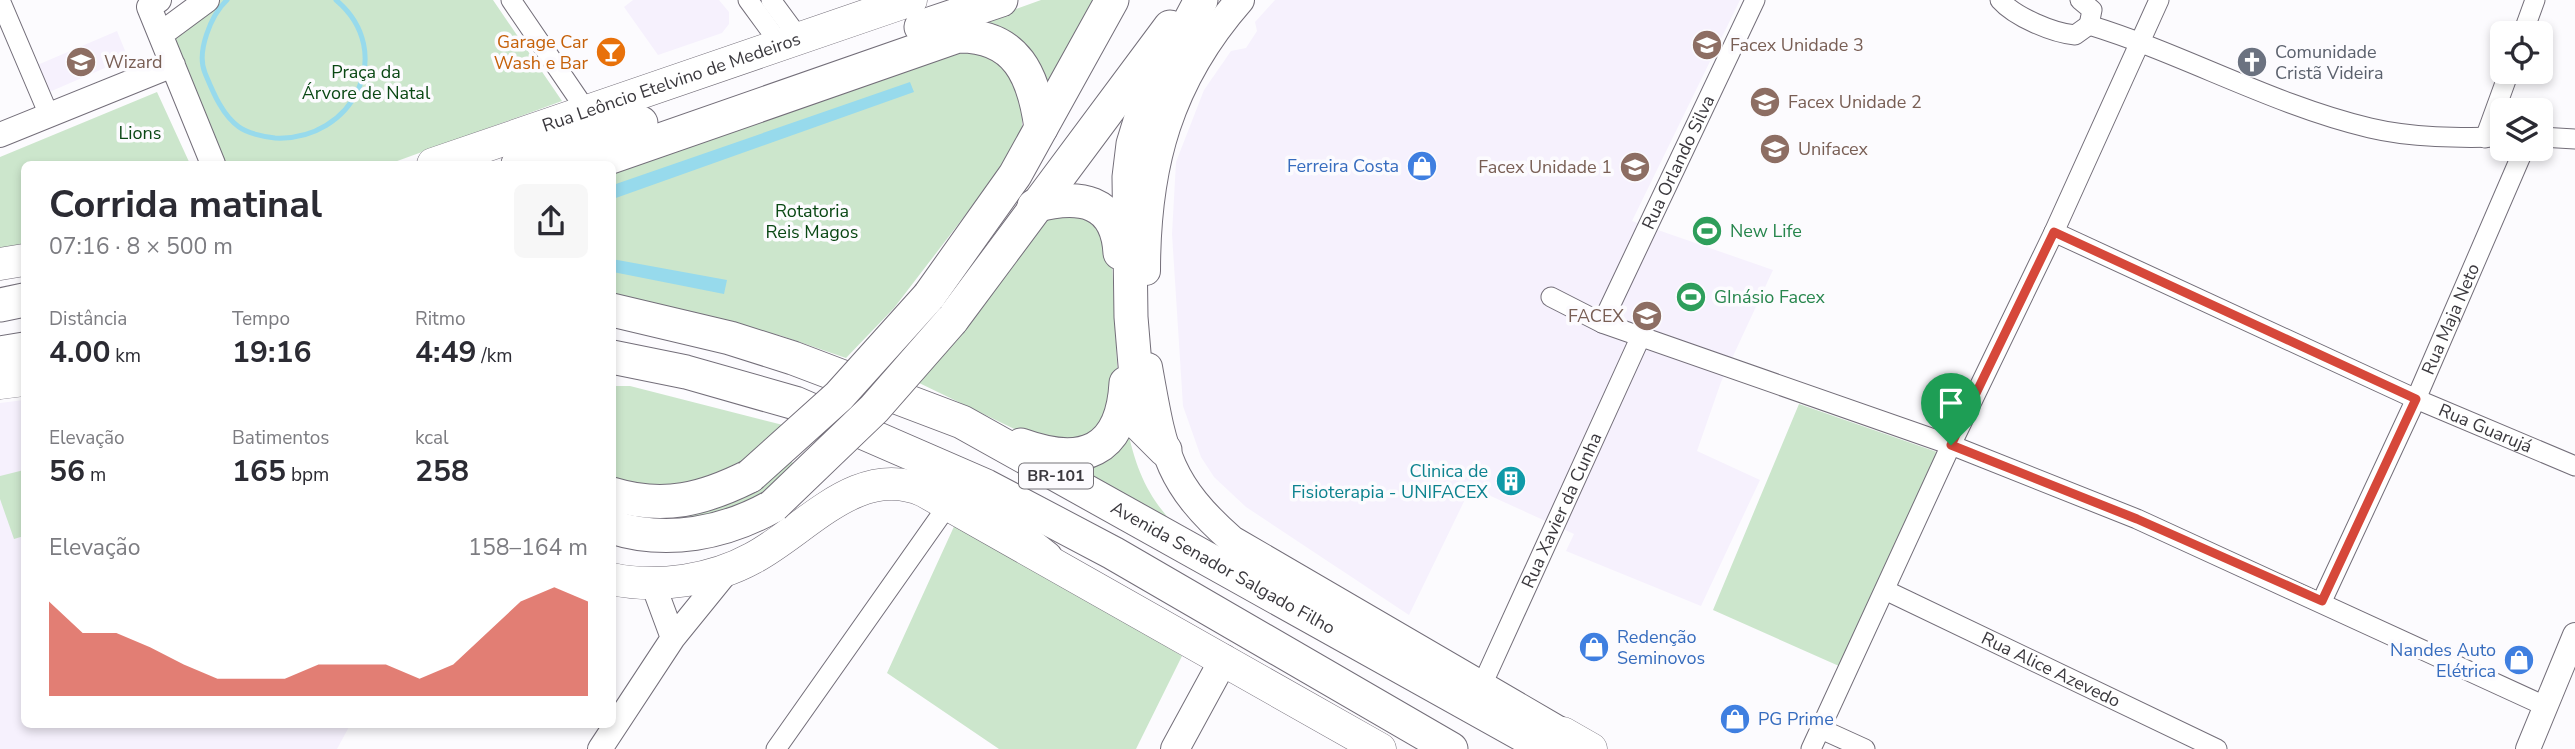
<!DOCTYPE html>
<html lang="pt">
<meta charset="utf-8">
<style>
body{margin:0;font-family:"Nunito Sans",sans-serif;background:#f7f7f7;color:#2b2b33;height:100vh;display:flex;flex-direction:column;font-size:26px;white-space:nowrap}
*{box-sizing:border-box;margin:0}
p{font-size:23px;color:#7c7c81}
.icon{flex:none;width:38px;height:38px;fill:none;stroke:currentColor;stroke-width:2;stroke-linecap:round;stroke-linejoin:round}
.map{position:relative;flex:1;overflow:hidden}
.drawer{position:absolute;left:21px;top:161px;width:595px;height:567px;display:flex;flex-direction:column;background:#fff;border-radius:10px;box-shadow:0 4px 10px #0003}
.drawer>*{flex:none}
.tools{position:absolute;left:2490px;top:21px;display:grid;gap:14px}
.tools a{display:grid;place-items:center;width:63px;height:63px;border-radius:10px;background:#fff;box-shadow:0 4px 10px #0003;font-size:35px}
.pin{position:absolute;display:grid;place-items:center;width:60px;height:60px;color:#fff;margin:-72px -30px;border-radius:50% 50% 50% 0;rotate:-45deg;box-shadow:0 0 7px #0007}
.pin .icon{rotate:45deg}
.round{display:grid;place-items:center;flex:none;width:74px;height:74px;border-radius:10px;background:#f7f7f7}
.summary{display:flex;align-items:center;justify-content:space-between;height:119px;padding:0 28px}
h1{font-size:38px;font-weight:700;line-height:52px}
.figures{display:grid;grid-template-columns:repeat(3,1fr);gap:10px;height:119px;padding:7px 28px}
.figures div{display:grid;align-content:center}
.figures b{font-size:30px;font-weight:700}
.figures small{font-size:19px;font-weight:400}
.figures p{font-size:19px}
.chart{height:196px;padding:14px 28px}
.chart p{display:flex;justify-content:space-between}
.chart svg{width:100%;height:126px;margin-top:7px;fill:#d6483a;opacity:.7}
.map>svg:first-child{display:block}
</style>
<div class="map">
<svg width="2575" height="749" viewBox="0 0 2575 749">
<rect width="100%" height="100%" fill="#fcfbfe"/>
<path fill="#f6f1fd" d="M633,0h86l10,12v12l-7,9 -64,22 -34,-48z
M1275,0h465l-108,221 141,49 -52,112 -24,69 63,29 -59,126 -135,-55 8,-17 -103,-47 -62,128 -163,-108 -32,-30 -13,-20 -18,-51 -11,-172 4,-72 28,-72 27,-39 15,-3 11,-17 -2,-9z
M117,31l11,27 -81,35 -12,-27z
M24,400v324l326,1 -13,24h-337v-346z"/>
<path fill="#cce6cc" d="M218,0h275l69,101 -173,63h-164l-54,-132z
M1041,0h55l-51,100 -80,-73z
M964,45l30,9 17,20 11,31v25l-13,28 -115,150 -48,50 -64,-22 -169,-40 -1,-131z
M157,92l33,72h-166v87l-24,4v-98z
M1061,212l40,13 10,17 8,161 -14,29 -51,16 -139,-67 123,-160z
M612,386h18l153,39 -31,34 -67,32 -72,-9z
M1799,404l138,48 -98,214 -126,-56z
M1127,427c10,48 24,77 61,111l-130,-74z
M786,458l10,7 -43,35 -46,20 -49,5 -29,-15z
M24,470v66l-10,3 -14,-40v-23z
M957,520l225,136 -46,93h-137l-112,-76z"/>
<path fill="#97daec" d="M910,82l4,10 -301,107v-14z
M612,259l115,21 -3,14 -111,-22z"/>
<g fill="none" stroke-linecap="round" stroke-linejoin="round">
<path stroke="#97daec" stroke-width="5" d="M227,0c-16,15 -31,52 -22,73 8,19 17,42 34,54 8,6 25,10 36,11 78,4 123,-86 61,-138"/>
<g stroke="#736e79" stroke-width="21">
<g id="minor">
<path d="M0,0l49,115"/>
<path d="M511,0l75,110"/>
<path d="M748,0l33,45"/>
<path d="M771,0l28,38"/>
<path d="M2000,0c15,17 53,33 75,35l14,-10"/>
<path d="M2080,0l12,10 -3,15c95,29 184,80 281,103 42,10 89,10 132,9"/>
<path d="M2523,33l12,-33"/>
<path d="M2541,137l34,2"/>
<path d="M2485,138l24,-66"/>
<path id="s1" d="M2054,232l362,167 159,67"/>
<path d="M1551,297l51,26 349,122 186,74 408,187"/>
<path id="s2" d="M1602,323l153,-323"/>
<path id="s3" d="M1885,590l332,159"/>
<path id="s4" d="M2322,601l94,-202 108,-250"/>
<path id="s5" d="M1482,685l159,-349"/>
<path d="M1821,729l44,20"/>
<path d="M776,749l172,-244"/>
<path d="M1811,749l140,-304 103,-213 105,-232"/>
</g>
</g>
<g stroke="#736e79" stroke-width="26">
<path id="tertiary" d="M159,0l-10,7 64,157
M161,34l46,-34
M0,135l173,-70
M653,584l20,54
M600,749l73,-111 56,-69
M2528,749l47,-114"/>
</g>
<g stroke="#736e79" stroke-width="30">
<path id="secondary" d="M1146,271c0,-106 23,-190 94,-271
M1148,367c15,83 18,115 84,173l331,193
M1175,749l49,-90"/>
</g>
<g stroke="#736e79" stroke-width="33">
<g id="primary">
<path id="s6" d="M433,164l478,-164"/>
<path d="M0,264l24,-4"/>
<path d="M0,383l24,-3"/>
<path d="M612,579c46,10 101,1 141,-21 53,-28 105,-96 171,-67l456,258"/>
<path d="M1563,733l28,16"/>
</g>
</g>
<g stroke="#736e79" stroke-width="35">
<g id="trunk">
<path d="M921,27l80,-27"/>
<path d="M518,164l123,-41"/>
<path d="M591,164l367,-128c59,-1 76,40 83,92"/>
<path d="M1034,206c45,-12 83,-7 86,47"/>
<path d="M929,296l86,-121 97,-175"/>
<path d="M0,305l24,-5"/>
<path id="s7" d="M612,310l118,28 63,20 169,64 586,327"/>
<path d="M952,320l218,-293"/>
<path d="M0,353l24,-4"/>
<path d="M612,357l74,15 109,31 191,83 127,67 338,196"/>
<path d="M1021,445c61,22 101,8 105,-62"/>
<path d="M1165,450l-25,-25 -9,-108 -2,-140 4,-33 11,-36 57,-108"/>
<path d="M949,481l97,77"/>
<path d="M612,494c52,16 92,5 138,-18"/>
<path d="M612,527c55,18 113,6 161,-21"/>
</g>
</g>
<use href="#minor" stroke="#fff" stroke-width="19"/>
<use href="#tertiary" stroke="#fff" stroke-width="24"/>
<use href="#secondary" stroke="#fff" stroke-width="28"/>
<use href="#primary" stroke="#fff" stroke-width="32"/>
<use href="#trunk" stroke="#fff" stroke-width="33"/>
<g stroke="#736e79" stroke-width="35" stroke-linecap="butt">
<path id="trunk-bridge" d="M750,476l89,-80 90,-100
M773,506l101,-97 78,-89"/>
</g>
<use href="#trunk-bridge" stroke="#fff" stroke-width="33"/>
</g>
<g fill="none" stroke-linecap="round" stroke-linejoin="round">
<g stroke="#fff" stroke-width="14">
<path id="route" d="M2054,232l362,167 -94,202 -185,-82 -186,-74z"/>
</g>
<use href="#route" stroke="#d6483a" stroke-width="9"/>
</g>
<defs>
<g id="school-disc" transform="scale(1.575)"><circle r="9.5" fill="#8d6e63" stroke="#fcfbfe"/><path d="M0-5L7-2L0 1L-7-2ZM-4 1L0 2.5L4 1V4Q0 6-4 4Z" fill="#fff"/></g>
<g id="bar-disc" transform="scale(1.575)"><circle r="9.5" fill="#e8710a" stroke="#fcfbfe"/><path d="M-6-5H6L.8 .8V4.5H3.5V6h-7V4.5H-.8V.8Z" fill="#fff"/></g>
<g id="church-disc" transform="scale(1.575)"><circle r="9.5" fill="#6b7280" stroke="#fcfbfe"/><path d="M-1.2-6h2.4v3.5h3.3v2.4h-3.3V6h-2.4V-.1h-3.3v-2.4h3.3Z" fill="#fff"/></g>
<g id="university-disc" transform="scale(1.575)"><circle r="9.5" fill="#8d6e63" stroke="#fcfbfe"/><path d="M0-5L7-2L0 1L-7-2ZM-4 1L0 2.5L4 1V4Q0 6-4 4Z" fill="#fff"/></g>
<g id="shop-disc" transform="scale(1.575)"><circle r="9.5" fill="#3f7fe0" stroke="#fcfbfe"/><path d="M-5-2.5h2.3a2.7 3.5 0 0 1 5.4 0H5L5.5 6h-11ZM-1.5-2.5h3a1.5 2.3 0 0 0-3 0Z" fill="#fff"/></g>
<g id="stadium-disc" transform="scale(1.575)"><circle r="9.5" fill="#2e9e5b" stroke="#fcfbfe"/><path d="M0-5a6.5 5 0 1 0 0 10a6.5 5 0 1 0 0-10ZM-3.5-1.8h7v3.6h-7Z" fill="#fff"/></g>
<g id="building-disc" transform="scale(1.575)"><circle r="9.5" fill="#0f9aa8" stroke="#fcfbfe"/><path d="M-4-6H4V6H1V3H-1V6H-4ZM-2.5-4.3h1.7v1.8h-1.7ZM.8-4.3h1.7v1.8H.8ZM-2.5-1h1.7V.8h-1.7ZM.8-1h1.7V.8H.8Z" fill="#fff"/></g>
</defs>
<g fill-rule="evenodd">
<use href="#school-disc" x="1707" y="45"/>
<use href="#bar-disc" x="611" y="52"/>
<use href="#school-disc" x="81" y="62"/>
<use href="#church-disc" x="2252" y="62"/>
<use href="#school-disc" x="1765" y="102"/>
<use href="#university-disc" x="1775" y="149"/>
<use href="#shop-disc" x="1422" y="166"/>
<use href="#school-disc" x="1635" y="167"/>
<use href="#stadium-disc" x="1707" y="231"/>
<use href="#stadium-disc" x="1691" y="297"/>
<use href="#school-disc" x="1647" y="316"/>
<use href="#building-disc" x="1511" y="481"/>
<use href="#shop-disc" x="1594" y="647"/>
<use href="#shop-disc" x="2519" y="660"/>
<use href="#shop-disc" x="1735" y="719"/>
</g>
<g text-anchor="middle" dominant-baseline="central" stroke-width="7" stroke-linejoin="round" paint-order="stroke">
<rect fill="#fcfbfe" stroke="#757378" stroke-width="2" x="1019" y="463.5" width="74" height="25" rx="5"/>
<g font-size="16" font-weight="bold" fill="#3b393e">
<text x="1056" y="476">BR-101</text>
</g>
<g font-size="18" fill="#c56008" stroke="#fcfbfe" text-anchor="end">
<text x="588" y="42">Garage Car<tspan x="588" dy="21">Wash e Bar</tspan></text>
</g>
<g font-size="18" fill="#785e54" stroke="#fcfbfe" text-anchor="start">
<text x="1730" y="45">Facex Unidade 3</text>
<text x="104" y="62">Wizard</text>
<text x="1788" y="102">Facex Unidade 2</text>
<text x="1798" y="149">Unifacex</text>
<text x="1612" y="167" text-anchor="end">Facex Unidade 1</text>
<text x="1624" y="316" text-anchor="end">FACEX</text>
</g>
<g font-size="18" fill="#5b616d" stroke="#fcfbfe" text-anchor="start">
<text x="2275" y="52">Comunidade<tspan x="2275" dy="21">Cristã Videira</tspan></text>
</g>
<g font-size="18" fill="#0a4814" stroke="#fcfbfe">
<text x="366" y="72">Praça da<tspan x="366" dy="21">Árvore de Natal</tspan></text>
<text x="140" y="133">Lions</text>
<text x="812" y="211">Rotatoria<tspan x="812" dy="21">Reis Magos</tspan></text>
</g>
<g font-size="18" fill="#3b393e" stroke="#fcfbfe">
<text stroke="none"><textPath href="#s6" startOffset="252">Rua Leôncio Etelvino de Medeiros</textPath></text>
<text stroke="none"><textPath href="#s2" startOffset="178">Rua Orlando Silva</textPath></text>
<text stroke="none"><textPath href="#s4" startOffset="310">Rua Maja Neto</textPath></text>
<text stroke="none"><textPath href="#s1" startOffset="474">Rua Guarujá</textPath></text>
<text stroke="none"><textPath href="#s5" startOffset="192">Rua Xavier da Cunha</textPath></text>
<text stroke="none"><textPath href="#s7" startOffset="667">Avenida Senador Salgado Filho</textPath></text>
<text stroke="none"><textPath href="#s3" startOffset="184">Rua Alice Azevedo</textPath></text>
</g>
<g font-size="18" fill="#366cbe" stroke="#fcfbfe" text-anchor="end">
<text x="1399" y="166">Ferreira Costa</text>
<text x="1617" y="637" text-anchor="start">Redenção<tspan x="1617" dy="21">Seminovos</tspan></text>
<text x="2496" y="650">Nandes Auto<tspan x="2496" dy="21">Elétrica</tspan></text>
<text x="1758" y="719" text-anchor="start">PG Prime</text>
</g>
<g font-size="18" fill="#27864d" stroke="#fcfbfe" text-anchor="start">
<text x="1730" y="231">New Life</text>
<text x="1714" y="297">GInásio Facex</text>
</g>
<g font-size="18" fill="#0d838f" stroke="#fcfbfe" text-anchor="end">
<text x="1488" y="471">Clinica de<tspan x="1488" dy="21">Fisioterapia - UNIFACEX</tspan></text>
</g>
</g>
</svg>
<div class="tools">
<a><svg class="icon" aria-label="locate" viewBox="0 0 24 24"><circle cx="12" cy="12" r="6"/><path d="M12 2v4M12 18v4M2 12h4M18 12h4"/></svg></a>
<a><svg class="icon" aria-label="layers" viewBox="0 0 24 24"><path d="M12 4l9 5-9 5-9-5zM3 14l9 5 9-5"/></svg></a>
</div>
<div class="pin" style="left:1951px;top:445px;background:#1e9e55"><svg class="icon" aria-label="arrive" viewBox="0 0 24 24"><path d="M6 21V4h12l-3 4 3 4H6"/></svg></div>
<section class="drawer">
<div class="summary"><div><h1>Corrida matinal</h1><p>07:16 · 8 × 500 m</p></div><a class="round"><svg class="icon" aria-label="share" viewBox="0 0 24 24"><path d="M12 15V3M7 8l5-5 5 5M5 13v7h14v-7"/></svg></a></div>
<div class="figures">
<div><p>Distância</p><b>4.00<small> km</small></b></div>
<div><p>Tempo</p><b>19:16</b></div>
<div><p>Ritmo</p><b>4:49<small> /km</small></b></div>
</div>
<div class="figures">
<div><p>Elevação</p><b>56<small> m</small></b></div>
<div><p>Batimentos</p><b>165<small> bpm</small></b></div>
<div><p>kcal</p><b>258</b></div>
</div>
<div class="chart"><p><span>Elevação</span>158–164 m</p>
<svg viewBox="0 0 160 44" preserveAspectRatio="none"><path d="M0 44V11L10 22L20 22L30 27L40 33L50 38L60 38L70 38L80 33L90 33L100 33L110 38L120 33L130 22L140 11L150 6L160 11V44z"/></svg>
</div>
</section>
</div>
